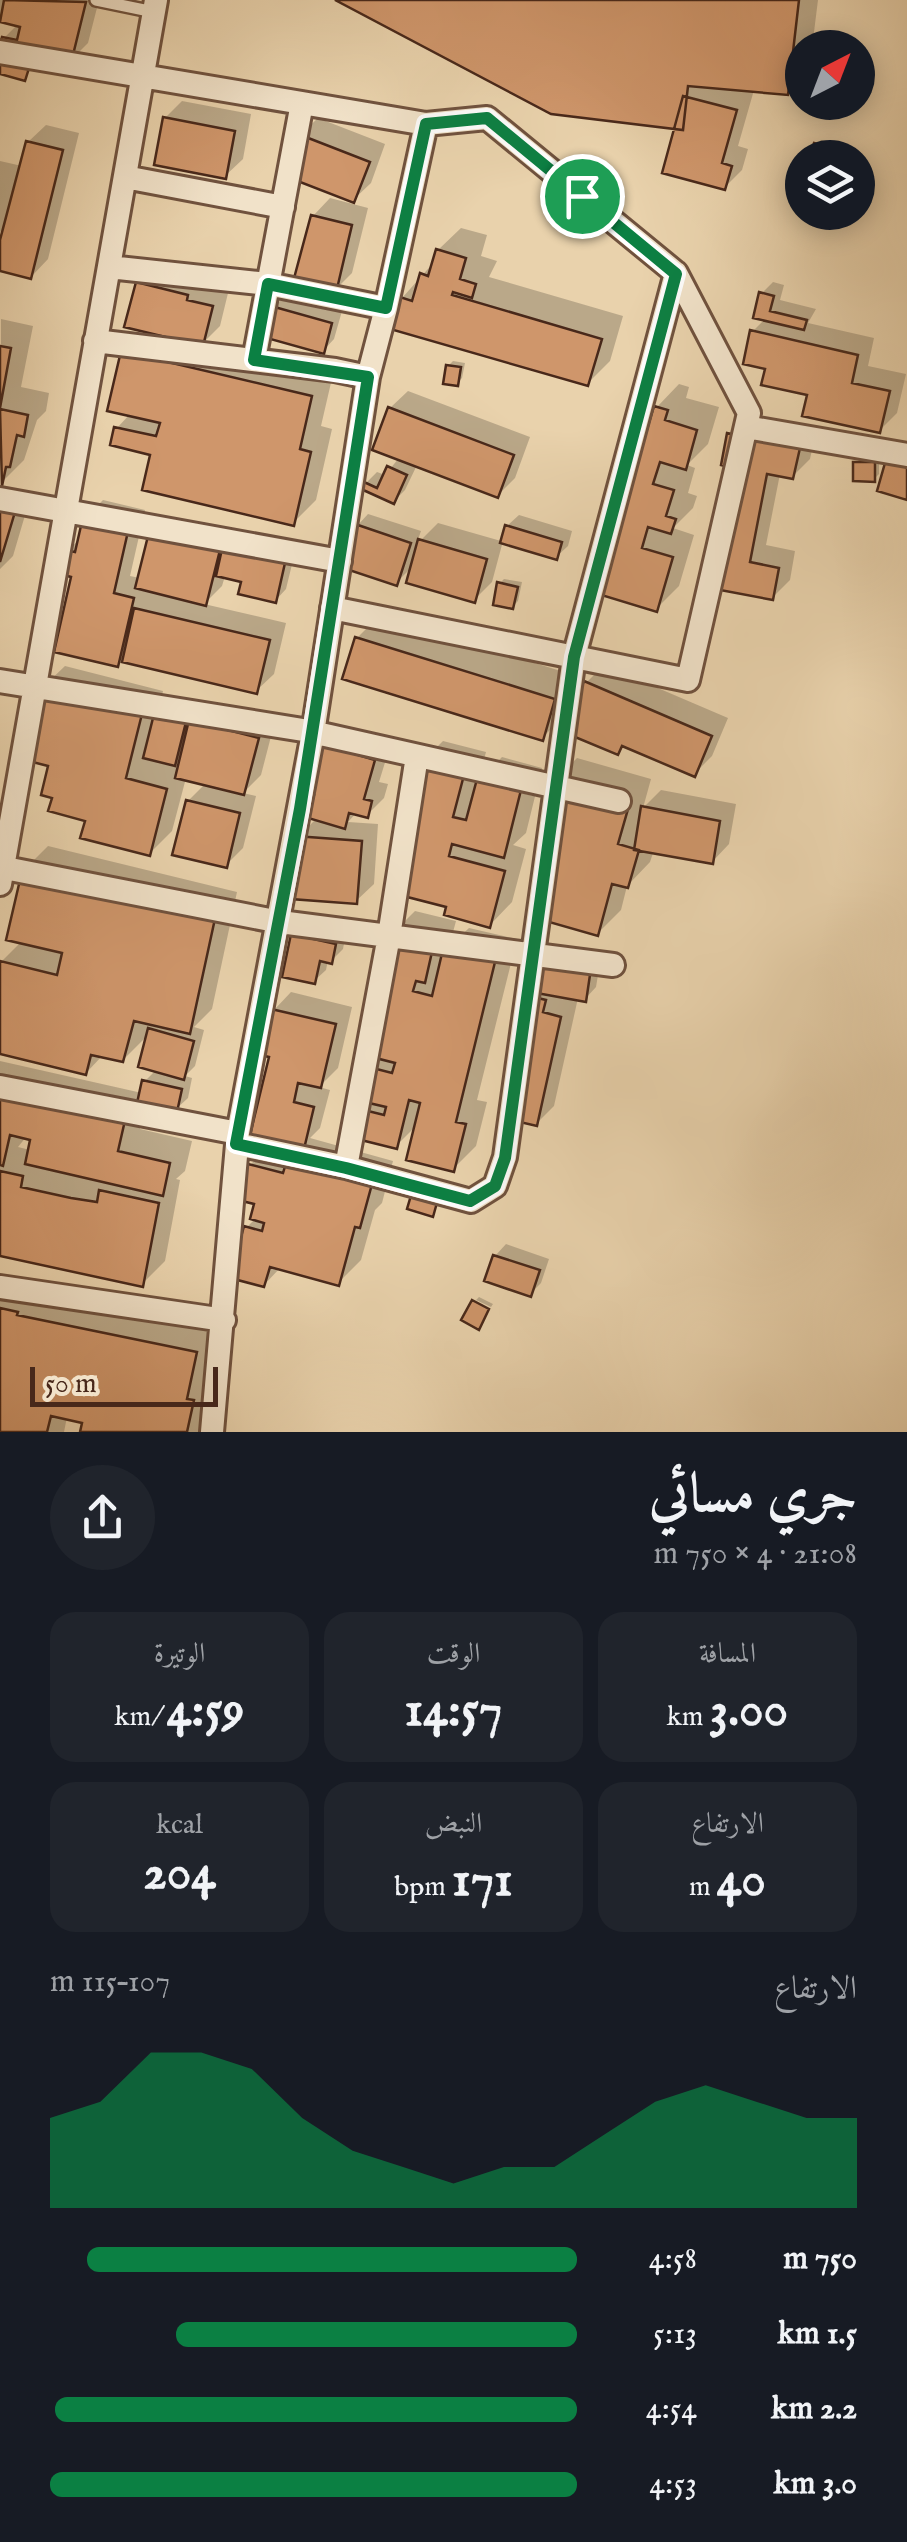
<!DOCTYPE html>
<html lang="ar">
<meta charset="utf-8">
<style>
body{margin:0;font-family:"IM FELL English",Amiri,serif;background:#20242c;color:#f1f3f6;direction:rtl;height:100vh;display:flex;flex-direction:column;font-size:38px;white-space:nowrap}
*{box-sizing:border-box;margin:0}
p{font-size:32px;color:#9ea1a6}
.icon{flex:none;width:55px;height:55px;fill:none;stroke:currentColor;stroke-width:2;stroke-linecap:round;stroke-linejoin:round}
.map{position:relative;height:1432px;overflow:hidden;direction:ltr}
.panel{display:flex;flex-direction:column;background:#171b24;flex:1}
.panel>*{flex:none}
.needle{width:65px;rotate:42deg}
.buttons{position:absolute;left:785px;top:30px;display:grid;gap:20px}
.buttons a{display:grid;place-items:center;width:90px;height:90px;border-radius:50%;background:#171b24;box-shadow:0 5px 25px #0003;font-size:50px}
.scale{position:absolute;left:30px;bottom:25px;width:188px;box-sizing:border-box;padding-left:10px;border:5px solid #48281a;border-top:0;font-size:28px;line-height:35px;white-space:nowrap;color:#48281a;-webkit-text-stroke:8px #f1e2c9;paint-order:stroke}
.pin{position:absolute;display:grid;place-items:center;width:85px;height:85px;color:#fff;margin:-42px;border:5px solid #fff;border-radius:50%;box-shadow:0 2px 10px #0007}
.round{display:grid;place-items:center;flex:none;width:105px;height:105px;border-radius:52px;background:#20242c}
.head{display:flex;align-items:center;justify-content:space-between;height:170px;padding:0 50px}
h1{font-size:55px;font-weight:800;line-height:75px}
.stats{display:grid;grid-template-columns:repeat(3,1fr);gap:15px;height:170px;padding:10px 50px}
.stats div{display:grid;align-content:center;border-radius:25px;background:#20242c;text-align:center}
.stats b{font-size:50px;font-weight:800}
.stats small{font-size:28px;font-weight:400}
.stats p{font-size:28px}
.chart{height:280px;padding:20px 50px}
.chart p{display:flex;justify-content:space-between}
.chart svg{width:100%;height:180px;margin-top:10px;fill:#0b8043;opacity:.7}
ul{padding:0 50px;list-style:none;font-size:32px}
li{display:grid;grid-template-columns:160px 120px 1fr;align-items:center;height:75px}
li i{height:25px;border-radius:12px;background:#0b8043}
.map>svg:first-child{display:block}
</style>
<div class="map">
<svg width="907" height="1432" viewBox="0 0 907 1432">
<rect width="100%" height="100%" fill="#e9d2ac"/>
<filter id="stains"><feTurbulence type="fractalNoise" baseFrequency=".002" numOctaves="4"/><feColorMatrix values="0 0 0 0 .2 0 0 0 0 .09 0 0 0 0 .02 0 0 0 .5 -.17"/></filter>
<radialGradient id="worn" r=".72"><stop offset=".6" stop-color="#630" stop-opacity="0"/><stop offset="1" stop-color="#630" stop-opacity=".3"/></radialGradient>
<path fill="#0003" fill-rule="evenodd" d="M0,0h99l-11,43 -17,17 -67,-22 14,-14 -18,-3z
M340,0h478l-6,48h-10v29l-15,15 -33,-2 -16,56 10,3 -6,21 -17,17 -48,-61z
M182,101l69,13 -8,45 -18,17 -60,-58z
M318,118l67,26 -14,39 -18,17 -53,-65z
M46,125l33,8 -31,126 -17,18 -31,-8v-18l7,-26 -7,7v-71l22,5 6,-24z
M821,140l9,2 -7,16 -7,-13z
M330,198l38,10 -16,65 -17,17 -22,-74z
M461,228l26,7 -6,21 16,5 -8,16 134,39 -13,45 -22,22 -186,-85 33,-37 3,-11z
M155,266l74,23 -9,37 -17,17 130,31 -12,52 11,3 -16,71 -23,23 -140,-70 -36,-25 13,-14 -6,-62 22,-22 -8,-47z
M773,282l11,3 -4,15 36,9 -8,14 66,15 -6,28 38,8 -9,39 -17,17 -112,-63 -16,-35 14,-14 -5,-24z
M285,296l57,15 -8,28 -11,12 -49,-44z
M1,319l32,7 -12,61 28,6 -3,18 -9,9 -13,40 -23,23z
M453,361l12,2 -3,15 -5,5 -9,-17z
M679,384l10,3 -3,11 33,9 -11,37 -21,21 8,3 -7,25 9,3 -4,12 -20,20 21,7 -15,51 -23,23 -55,-17 56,-185z
M408,391l122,46 -15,41 -18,18 -80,-31 -12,25 -11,11 -28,-18 11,-11 8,3 14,-17 -9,-50z
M747,417l69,14 -6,28 -17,17 -13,-2 -14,71 29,6 -5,29 -18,18 -49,-69 6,-94z
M861,458h18v16l-5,5 -18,-16z
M9,488l22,7 -18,61 -13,13v-72z
M103,500l42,10 -15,66 10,2 11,-45 18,-17 126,36 -9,37 -11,12 -31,-21 -19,-4 -3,10 -18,18 82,19 -12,51 -18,17 -134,-31 -5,4 -43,-89 -7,-24 14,-13 4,-20z
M368,514l53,17 -5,14 22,-22 63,18 6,-15 12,-11 53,16 -4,15 -12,11 -53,-16 -11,41 -18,18 -61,-34 -17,17 -39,-57z
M504,579l18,3 -4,19 -5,5 -14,-22z
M380,615l197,61 -12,39 -23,23 -185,-100z
M604,665l124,53 -16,38 -18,18 -68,-30 -8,8 -32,-69z
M65,666l98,25 -5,23 117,7 -14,54 -18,18 13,3 -13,52 -17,17 -38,-64 18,-18 -20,-5 -14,53 -23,23 -94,-58 -13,-108z
M443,741l43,11 -8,30 24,-25 40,11 -16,65 -13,12 13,4 -14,53 -22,23 -41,-19 -29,-142zM491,785l43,6 -1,5z
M317,743h74l-12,39 9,2 -4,14 -17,17 -10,-3 -9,10 30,2 -4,60 -18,17 -58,-64 19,-19z
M577,758l74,21 -8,29 18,-18 75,14 -7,40 -17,18 -58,-12 -4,12 -23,24 -6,24 -23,23 -44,-152z
M48,846l189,46 -25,117 -18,18 10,3 -9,36 -10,10 7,2 -4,20 -12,11 -31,-6 -5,26 52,12 -7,30 -9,8 4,1 -15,81 -23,23 -142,-31v-192l142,32 3,-12 11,-11 -6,-37 -27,27 -20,-5 -17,18 -86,-21v-85l1,-5 21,-21 3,-72zM26,1137l7,2 -3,11 -12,-3z
M415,911l41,10 -7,26 20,-19 48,11 -40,161 10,2 -11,44 -23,23 -37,-43 -20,20 -44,-11 40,-201z
M346,933l-3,16 -12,12 -3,-1 -2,10 -12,11 -21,-46z
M601,957l-5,30 -11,12 -7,-1 -24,108 -17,17 -15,-135z
M291,992l61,15 -14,61 -19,19 11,3 -10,38 -10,10 83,23 -11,42 -7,7 -14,50 -23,23 -57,-16 -17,18 -18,-57 10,-10 1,-16 -7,-37 26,-26 -4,-84 2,-45z
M506,1244l43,15 -8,24 -11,11 -35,-38z
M0,1281l218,49 -14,102h-122l3,-11 -18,-4 -3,15h-64z
M479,1297l14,7 -2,3 -15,-7z"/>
<path fill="#cf966b" stroke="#48281a" stroke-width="2.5" d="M4,0l82,2 -15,61 -71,-18 2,-8 15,3 3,-13 -20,-5z
M335,0h464l-11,95 -100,-9 -5,44 -132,-16z
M0,59l29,9 -4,13 -25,-7z
M683,96l54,14 -15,53 10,3 -7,24 -63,-17z
M163,117l72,14 -9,48 -72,-14z
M298,134l72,28 -16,41 -72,-28z
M26,141l37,9 -32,129 -31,-8v-31z
M814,143l12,4 -3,11h-13z
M311,215l41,10 -16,68 -43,-11z
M436,249l30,9 -6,21 16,5 -4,14 -19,-6 -1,3 150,44 -14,47 -198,-57 10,-32 12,4 8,-28 8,3z
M136,282l52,13 -1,5 26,6 -10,40 -79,-19z
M759,292l15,4 -4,15 37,9 -3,10 -51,-12z
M271,306l61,17 -8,31 -61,-17z
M750,330l108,25 -6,28 38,8 -10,42 -78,-17 5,-21 -46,-10 4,-16 -22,-5z
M0,346l11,2 -11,60z
M121,351l191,45 -12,53 11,3 -17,74 -152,-36 8,-35 -40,-10 4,-18 42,9 4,-13 -53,-12z
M446,365l15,2 -3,19 -15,-2z
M654,406l14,4 -3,10 32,10 -11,40 -26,-8 -7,22 21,6 -8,26 10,3 -5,15 -23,-7 -6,21 31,9 -16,55 -59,-18z
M388,407l126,48 -16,43 -126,-48z
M0,409l28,6 -4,22 -7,-2 -7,32h-4l-4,19z
M727,433l73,15 -7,31 -26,-5 -17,88 29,6 -6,32 -74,-14 9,-46 10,2 15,-74 -12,-3z
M889,449l18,6v45l-30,-9z
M853,462h22v20l-22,-1z
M387,466l20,9 -13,29 -33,-15 3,-7 13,6z
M0,508l15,4 -15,50z
M83,517l46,10 -15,66 20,5 -16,69 -64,-15 17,-75 -11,-3 5,-24 10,2z
M355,524l56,19 -14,43 -57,-19z
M505,525l57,17 -5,18 -57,-17z
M149,532l71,18 -14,56 -71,-18z
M418,539l69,20 -12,44 -69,-20z
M222,549l63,14 -9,40 -38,-9 3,-12 -25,-6z
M497,582l21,5 -5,22 -20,-4z
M134,608l136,32 -13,54 -135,-32z
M355,637l200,62 -12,42 -201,-62z
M584,681l128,55 -17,41 -73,-31 -4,9 -55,-23z
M40,687l102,27 -16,64 41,11 -17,67 -70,-18 5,-17 -37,-10 4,-13 -11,-3 7,-29 -27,-7z
M154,714l32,8 -11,44 -32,-8z
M189,720l70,18 -15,57 -69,-17z
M315,742l60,18 -11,39 8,2 -4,17 -19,-5 -4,16 -37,-11 6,-23 -13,-4z
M417,762l47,13 -11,42 13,3 11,-41 44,11 -17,68 -52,-14 -3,12 56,15 -15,57 -46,-13 2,-8 -62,-16z
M552,780l78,22 -12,42 21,6 -11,38 -16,-4 -14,52 -70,-20 22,-81 -12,-4z
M186,800l54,13 -13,55 -55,-13z
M641,806l79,15 -7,43 -79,-14z
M295,836l67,5 -5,63 -66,-5z
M23,867l193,47 -26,120 -56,-13 -11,41 -32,-7 -5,20 -86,-21v-93l57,14 5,-22 -56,-13z
M390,933l44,10 -9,40 -9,-2 -3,10 19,5 11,-47 52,13 -39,160 10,2 -12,48 -48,-12 14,-57 -11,-3 -12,49 -48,-12 7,-29 28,7 2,-8 -30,-7 9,-34 27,7 3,-10 -35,-9z
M291,934l45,10 -4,20 -12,-3 -5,23 -33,-7z
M525,957l66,11 -5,34 -66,-12z
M521,994l25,6 -3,12 18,5 -24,109 -30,-7z
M271,1009l65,15 -15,64 -23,-5 -4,19 20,5 -10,42 -54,-14 19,-78 -9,-2z
M148,1028l46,13 -10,39 -46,-13z
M142,1080l40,9 -5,23 -40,-9z
M0,1087l126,29 -8,35 52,12 -7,33 -138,-32 5,-24 -20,-5 -7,31 -3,-1z
M287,1160l85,24 -12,44 -5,-1 -16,59 -69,-19 -6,20 -34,-9 14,-52 18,5 2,-8 -14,-4 4,-15 -16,-4 10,-36 35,9z
M0,1171l23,5 -2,11 50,11 26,4 2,-12 60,13 -16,84 -143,-31z
M412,1192l26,7 -5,18 -26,-8z
M493,1255l47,15 -9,27 -47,-16z
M472,1300l17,9 -10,21 -18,-10z
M0,1308l18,4 -1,3 180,37 -10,47 7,1 -7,32h-107l2,-9 -31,-7 -4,16h-47z"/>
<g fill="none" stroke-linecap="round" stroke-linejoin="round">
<g stroke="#70523e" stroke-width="16">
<path id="lane" d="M96,0l58,12"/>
</g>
<g stroke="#70523e" stroke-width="28">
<path id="street" d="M0,52l426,72 61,-6 189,155 73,140 -61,267 -356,-72
M125,177l158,30
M109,267l159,17 118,24
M95,341l240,29 33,7
M254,360l48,-257
M746,427l161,28
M0,499l340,62
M0,681l303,49 316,71
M0,867l280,55 333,43
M0,884l156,-884
M0,1087l238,46
M237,1144l109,23 43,-231 28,-180
M346,1167l125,34 24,-15 10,-29 69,-500 102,-384
M0,1287l224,33
M212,1432l26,-299 75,-400 55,-356 18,-69 40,-184"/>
</g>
<use href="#lane" stroke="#f1e2c9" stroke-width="11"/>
<use href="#street" stroke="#f1e2c9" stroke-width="22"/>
</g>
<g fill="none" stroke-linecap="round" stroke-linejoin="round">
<g stroke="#fff" stroke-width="20">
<path id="route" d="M487,118l189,156 -102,383 -69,501 -10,28 -25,15 -124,-33 -110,-24 64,-335 68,-432 -114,-17 14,-76 118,24 40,-184z"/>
</g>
<use href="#route" stroke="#0b8043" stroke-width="12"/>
</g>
<rect width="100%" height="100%" filter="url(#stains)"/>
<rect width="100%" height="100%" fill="url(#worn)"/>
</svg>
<div class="buttons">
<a><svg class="needle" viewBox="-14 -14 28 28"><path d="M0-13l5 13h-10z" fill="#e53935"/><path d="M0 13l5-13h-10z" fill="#9ea1a6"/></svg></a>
<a><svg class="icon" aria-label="layers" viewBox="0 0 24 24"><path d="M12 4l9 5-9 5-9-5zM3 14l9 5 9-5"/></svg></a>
</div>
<div class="scale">50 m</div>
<div class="pin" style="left:582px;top:196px;background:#1e9e55"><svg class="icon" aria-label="arrive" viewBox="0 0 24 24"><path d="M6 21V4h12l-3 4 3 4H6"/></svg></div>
</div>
<section class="panel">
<div class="head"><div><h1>جري مسائي</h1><p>21:08 · 4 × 750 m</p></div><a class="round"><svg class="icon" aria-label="share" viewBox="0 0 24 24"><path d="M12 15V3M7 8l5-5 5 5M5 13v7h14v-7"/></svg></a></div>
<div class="stats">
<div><p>المسافة</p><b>3.00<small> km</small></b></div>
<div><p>الوقت</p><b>14:57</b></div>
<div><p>الوتيرة</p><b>4:59<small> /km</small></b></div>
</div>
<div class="stats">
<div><p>الارتفاع</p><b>40<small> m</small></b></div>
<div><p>النبض</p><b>171<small> bpm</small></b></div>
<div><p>kcal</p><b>204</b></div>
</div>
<div class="chart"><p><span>الارتفاع</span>107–115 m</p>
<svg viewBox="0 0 160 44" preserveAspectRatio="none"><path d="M0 44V22L10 18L20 6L30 6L40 10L50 22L60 30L70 34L80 38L90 34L100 34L110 26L120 18L130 14L140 18L150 22L160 22V44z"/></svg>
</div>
<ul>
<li><b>750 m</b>4:58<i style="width:93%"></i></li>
<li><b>1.5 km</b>5:13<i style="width:76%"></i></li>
<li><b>2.2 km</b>4:54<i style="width:99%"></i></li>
<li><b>3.0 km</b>4:53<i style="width:100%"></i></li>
</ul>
</section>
